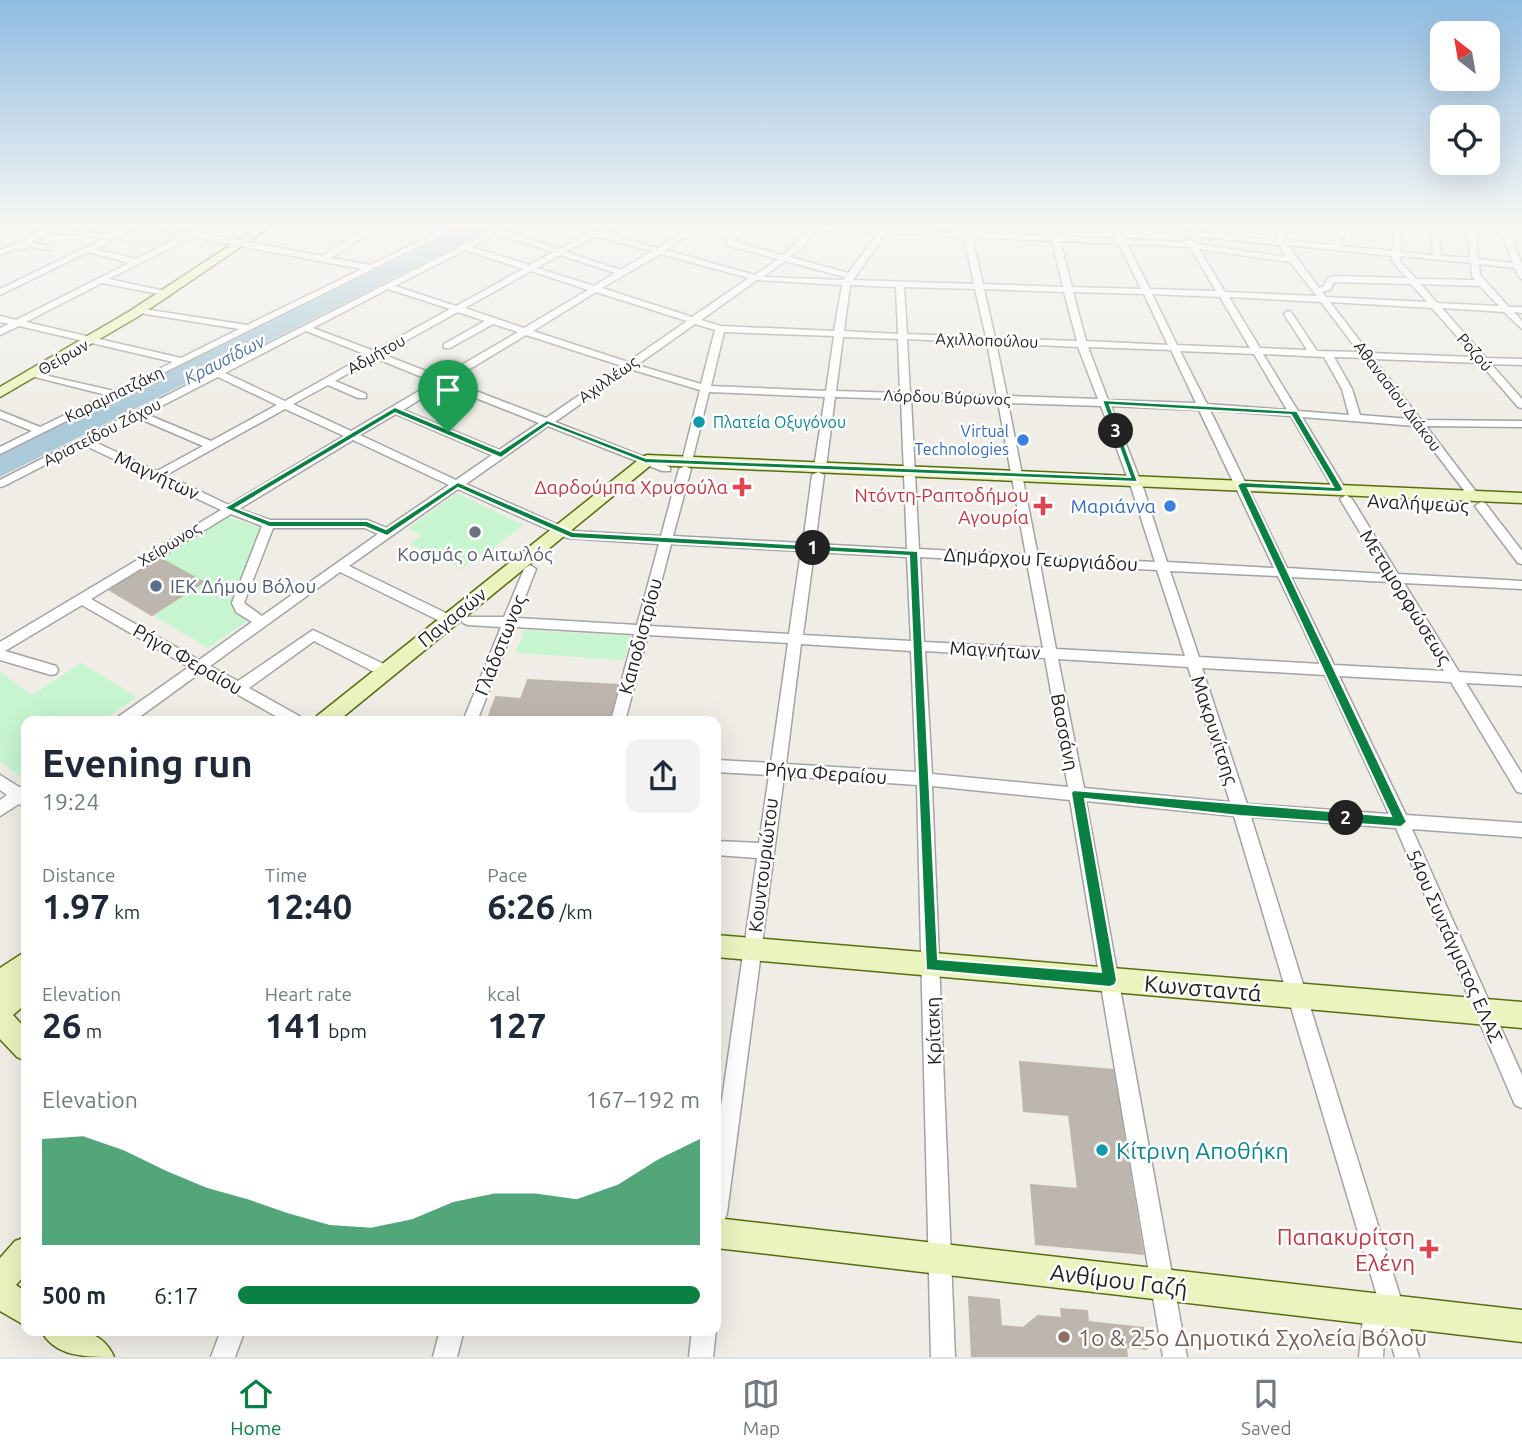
<!DOCTYPE html>
<meta charset="utf-8">
<style>
body{margin:0;font-family:Ubuntu,sans-serif;background:#f2f2f3;color:#1f2937;height:100vh;display:flex;flex-direction:column;font-size:26px;white-space:nowrap}
*{box-sizing:border-box;margin:0}
p{font-size:23px;color:#747a83}
.icon{flex:none;width:38px;height:38px;fill:none;stroke:currentColor;stroke-width:2;stroke-linecap:round;stroke-linejoin:round}
.map{position:relative;flex:1;overflow:hidden}
.panel{position:absolute;left:21px;top:716px;width:700px;height:620px;display:flex;flex-direction:column;background:#fff;border-radius:14px;box-shadow:0 7px 28px #0002}
.panel>*{flex:none}
.needle{width:46px;rotate:329deg}
.buttons{position:absolute;left:1430px;top:21px;display:grid;gap:14px}
.buttons a{display:grid;place-items:center;width:70px;height:70px;border-radius:14px;background:#fff;box-shadow:0 7px 28px #0002;font-size:35px}
.pin{position:absolute;display:grid;place-items:center;width:60px;height:60px;color:#fff;margin:-72px -30px;border-radius:50% 50% 50% 0;rotate:-45deg;box-shadow:0 0 7px #0007}
.pin .icon{rotate:45deg}
.km{position:absolute;width:35px;height:35px;margin:-18px;border-radius:50%;background:#222;color:#fff;font-size:19px;line-height:35px;text-align:center}
.round{display:grid;place-items:center;flex:none;width:74px;height:74px;border-radius:14px;background:#f2f2f3}
.head{display:flex;align-items:center;justify-content:space-between;height:119px;padding:0 21px}
h1{font-size:38px;font-weight:700;line-height:52px}
.metrics{display:grid;grid-template-columns:repeat(3,1fr);gap:10px;height:119px;padding:7px 21px}
.metrics div{display:grid;align-content:center}
.metrics b{font-size:35px;font-weight:700}
.metrics small{font-size:19px;font-weight:400}
.metrics p{font-size:19px}
.chart{height:196px;padding:14px 21px}
.chart p{display:flex;justify-content:space-between}
.chart svg{width:100%;height:126px;margin-top:7px;fill:#0b8043;opacity:.7}
ul{padding:0 21px;list-style:none;font-size:23px}
li{display:grid;grid-template-columns:112px 84px 1fr;align-items:center;height:52px}
li i{height:18px;border-radius:9px;background:#0b8043}
.dock{display:flex;justify-content:space-around;align-items:center;height:98px;border-top:2px solid #e0e1e3;background:#fff;font-size:19px;color:#747a83}
.dock a{display:grid;justify-items:center;gap:4px}
.dock .selected{color:#0b8043}
.map>svg:first-child{display:block}
</style>
<div class="map">
<svg width="1522" height="1357" viewBox="0 0 1522 1357">
<rect width="100%" height="100%" fill="#efede6"/>
<path fill="#c7f5d0" d="M139,228l39,7 -27,14 -40,-8z
M457,493l66,32 -36,28 -4,-1 -21,17 -52,-25 12,-9 -14,-7z
M226,516l39,13 -34,79 18,12 -41,28 -55,-33 49,-33 -43,-24z
M524,630l106,6 -6,24 -108,-7z
M81,663l56,34 -35,24h-76v53l-5,3 -21,-15v-90l32,23z"/>
<path fill="#aac9d9" d="M463,227h32l-495,250v-22z"/>
<path fill="#bcb6af" stroke="#bfb6aa" stroke-width="2" d="M161,559l42,23 -51,33 -42,-25z
M528,680l90,5 -9,36h-122l9,-24 25,2z
M1020,1062l93,8 30,184 -107,-10 -5,-59 47,4 -9,-74 -45,-4z
M969,1297l30,3 2,26 22,2 15,-12 24,2 -1,-9 26,2 1,11 55,6 3,21 -20,-2 1,10h-155z"/>
<g fill="none" stroke-linecap="round" stroke-linejoin="round">
<g stroke="#a3a3a3" stroke-width="3">
<path id="street" d="M0,227h11l-11,5z
M23,227c29,-2 59,8 88,6 9,0 16,-6 26,-6l-42,22 41,10 47,-24 -33,-8 40,5 10,-5h9l-10,6 123,23 46,-29h9l-46,31 39,7 79,-38h9l-458,227v-7l32,-16 -32,-13v-7l40,16 66,-32 -75,-19v-4l83,19 59,-29 -154,-36 -19,9v-7l9,-4 -9,-2v-6l16,4 113,-57 -41,-11 -88,43v-6l105,-51 -53,-6 -22,10 19,4v4l-19,-3 -9,3 -4,-2 -17,7v-5l42,-19zM192,237l170,32 -115,56 -110,-17v4l3,1 99,16 -58,29 -155,-36 76,-39 67,13v-4l-60,-13z
M499,227h9l-5,4 56,18 28,-15 -19,-7h11l28,7 13,-7h9l-15,9 43,12 36,-21h9l-37,23 90,25 23,-16 -51,-14v-4l13,-14h8l-13,15 48,13 14,-12 10,-13 -9,-1 -4,-2 88,1 9,-1 -1,2 160,7 -2,-9h8l2,9 59,3 -6,-12h8l6,12 62,3 -1,-2 4,-2 6,6 90,13 -6,-12 -94,-10 -4,-2 4,-2 92,9 -2,-13h8l2,13 46,5 6,-18h8l-6,19 53,5 1,-24h8l-1,25 32,3 -2,-28h8l2,29 29,2 -3,-31h8l3,32 35,4 -12,-32 -17,-4 32,1v4h-7l13,32v15l-4,-3 -3,-8 -36,-4 1,11 29,32h13v6l-8,-1 8,9v8l-18,-17 -62,-4 44,50 36,1v6l-31,-1 31,35v9l-4,-1 -38,-44 -106,-4 47,61 101,1v6l-96,-1 51,67v4h-8l-54,-71 -113,-9 44,73 -6,3 -6,-3 -43,-74 -81,-6 77,158 98,6 -45,-75 6,-4 6,4 46,75 124,7v8l-118,-6 55,89 63,4v10l-56,-3 56,91v19l-5,-1 -66,-110 -112,-6 67,139 116,8v14l-110,-8 110,246v33l-7,-3 -119,-277 -145,-11 168,540h-24l-10,-34 -2,34h-24l5,-48 3,-8 8,-3 3,1 -144,-483 -148,-15 101,556h-24l-93,-557 -138,-14 23,571h-24l-14,-572 -133,-9 -57,437 -3,8 -8,3v-83l41,-283 -41,-3v-14l43,2 10,-68 -53,-3v-12l55,3 17,-120 -140,-8 -23,86h-14l23,-87 -120,-7 -37,94h-14l38,-94 -33,-2 -5,-2 -2,-3 2,-3h41l20,-48 6,-4 6,4 -19,49 120,7 22,-81 -92,-6 -109,-49 -109,77 99,48 9,-5 5,2 2,3c-5,7 -12,12 -20,9l-104,-51 -130,94 28,15 75,-51 77,37 2,4 -2,4h-10l-66,-34 -65,47 52,29 2,4h-19l-84,-48 -66,48h-18l2,-4 71,-50 -107,-62 -77,46 51,15 2,4 -2,4 -5,1 -51,-15v-18l221,-132 -137,-65 -80,41 -4,1v-7zM815,230l64,3 -31,40 -58,-16 13,-10zM886,233l78,4 10,47 -121,-4zM497,234l56,18 -23,13 -59,-18zM595,236l57,15 -31,19 -55,-18zM972,237l80,4 11,46 -80,-3zM1060,241l59,3 22,45 -69,-2zM1127,244l63,3 26,44 -66,-2zM1288,245l104,11v5l15,17 -71,-2 -8,2 -4,8 -5,2zM1199,249l91,13 27,34 -92,-4zM465,250l58,19 -67,37 -61,-20zM660,254l89,24 -57,39 -90,-29zM560,255l55,18 -21,13 -57,-18zM1400,256l71,7 1,13 3,4 -59,-1 -16,-18zM785,261l60,16 -1,3 -81,-3zM531,271l57,19 -64,38 -59,-20zM757,280l85,5 -8,46 -113,-5 -20,-6zM1334,282l77,2 16,18 -101,-5 -4,-5 8,-2zM1421,284l59,2 19,20 -62,-3zM850,285l46,2 2,47 -54,-3zM904,287l71,2 11,48 -79,-3zM388,289l62,20 -76,42 -61,-23zM984,289l80,3 13,49 -82,-3zM596,292l91,29 -59,41 -95,-31zM1073,292l71,2 24,51 -82,-4zM1152,294l68,3 30,51 -73,-3zM1229,297l92,5 38,50 -42,-1 -26,-39 -3,-1 -4,3 23,36 -47,-2zM1330,302l102,6 43,49 -106,-4zM458,312l27,9 -41,23v4h6l43,-24 25,8 -77,45 -59,-23zM695,324l20,6 -14,54 -64,-19zM306,331l61,24 -82,46 -60,-28zM724,332l110,4 -8,55 -115,-5zM526,335l96,31 -76,52 -96,-37zM843,337l55,2 2,54 -64,-2zM907,339l80,4 10,53 -87,-3zM996,343l82,4 20,52 -91,-3zM1088,347l83,3 25,53 -88,-3zM1180,351l74,3 33,56 -80,-6zM1263,354l61,3 18,32 7,26 -51,-4zM1334,357l29,1 47,61 -50,-4 -8,-26zM375,358l59,24 -83,49 -58,-27 35,-19 30,13h8v-4l-31,-13zM630,369l70,21 -18,71 5,3 5,-3 17,-69 116,5 -11,70 6,3 6,-3 9,-70 66,2 6,150 -92,-5 9,-69 -6,-3 -6,3 -9,68 -130,-7 18,-67 -6,-3 -6,3 -18,67 -89,-5 -106,-47 82,-58 114,45h8v-4l-115,-45zM218,377l59,28 -66,36 -65,-27zM443,385l96,38 -40,27 -96,-40zM911,399l87,3 28,153 -107,-6zM1008,403l93,3 31,84 23,72 -117,-6zM1111,406l88,4 75,158 -107,-6 -23,-72zM285,409l59,27 -115,69 -63,-30zM396,414l96,41 -36,25 -96,-45zM138,418l65,28 -46,25 -64,-30zM353,440l96,45 -63,43 -19,-8h-97l-31,-11zM231,514l31,12 -30,77 4,9 16,10 -53,38 -108,-61zM273,528h92l13,6 -116,82 -18,-13zM671,544l130,7 -12,83 -139,-8zM814,552l93,5 4,84 -108,-6zM920,557l107,6 16,85 -119,-6zM1040,564l117,6 28,86 -129,-7zM1170,571l108,5 42,88 -121,-7zM1291,577l99,5 54,89 -110,-6zM801,644l110,7 5,121 -130,-8zM925,651l120,7 23,129 -136,-13zM1058,659l130,8 42,135 -146,-14zM1202,668l123,7 64,139 -142,-10z
M1481,502l4,1 37,48v13l-4,-1 -43,-57z
M0,775l19,12 7,-1v21l-7,-3 -19,12v-16l7,-5 -7,-5z
M221,1330h24l-10,27h-24z
M440,1330h24l-7,27h-24z
M692,1330h24l-3,27h-24z"/>
</g>
<g stroke="#586d0f" stroke-width="3">
<path id="secondary" d="M258,227h12l-131,89 -139,81v-10l130,-76z
M647,455l875,38v10l-871,-38 -313,256h-24l3,-5 325,-259z
M716,935l806,67v26l-806,-71z
M26,951v53l-13,11 13,14v32l-9,-4 -17,-18v-71z
M716,1218l806,92v32l-806,-94z
M26,1237v37l-10,11 10,7v34l-26,-15v-53l15,-17z
M41,1330c29,0 60,-4 73,27 -28,0 -60,0 -73,-27z"/>
</g>
<use href="#street" fill="#fff" fill-rule="evenodd"/>
<use href="#secondary" fill="#ebf4bf" fill-rule="evenodd"/>
</g>
<linearGradient id="sky" x2="0" y2="1"><stop stop-color="#8fbce2"/><stop offset="0.54" stop-color="#f8f7f4"/><stop offset="1" stop-color="#f8f7f4" stop-opacity="0"/></linearGradient>
<rect width="1522" height="417" fill="url(#sky)"/>
<path fill="#0b8043" stroke="#fff" stroke-width="2" fill-rule="evenodd" d="M1102,400l195,11 47,79 -4,2 -92,-4 159,334 -6,5 -161,-11 -155,-17 32,181 -2,5 -5,2 -184,-17 -17,-414 -338,-18 -113,-50 -71,48 -22,-9h-96l-45,-19 171,-101 105,44 47,-31 99,38 484,19zM1110,405l181,10 42,72 -91,-5 -5,3 154,331 -318,-26 -2,3 30,179 -163,-13 -20,-408 -345,-19 -115,-50 -72,47 -19,-8h-97l-34,-13 159,-95 106,45 47,-33 97,38 493,19z"/>
<g fill="#0f9aa8" stroke="#fff" stroke-width="2.5">
<circle cx="699" cy="422" r="7"/>
<circle cx="1102" cy="1150" r="7"/>
</g>
<g fill="#3f7fe0" stroke="#fff" stroke-width="2.5">
<circle cx="1023" cy="440" r="7"/>
<circle cx="1170" cy="506" r="7"/>
</g>
<g fill="#e0444e" stroke="#fff" stroke-width="2.5">
<path d="M738.5 476.5h7v7h7v7h-7v7h-7v-7h-7v-7h7z"/>
<path d="M1039.5 495.5h7v7h7v7h-7v7h-7v-7h-7v-7h7z"/>
<path d="M1425.5 1238.5h7v7h7v7h-7v7h-7v-7h-7v-7h7z"/>
</g>
<circle fill="#6b7280" stroke="#fff" stroke-width="2.5" cx="475" cy="532" r="7"/>
<circle fill="#5c6f8a" stroke="#fff" stroke-width="2.5" cx="156" cy="586" r="7"/>
<circle fill="#8d6e63" stroke="#fff" stroke-width="2.5" cx="1064" cy="1337" r="7"/>
<g text-anchor="middle" dominant-baseline="central" stroke-width="5" stroke-linejoin="round" paint-order="stroke">
<g font-size="16" fill="#1f1f1f" stroke="#fff">
<text transform="translate(987 340) rotate(2)">Αχιλλοπούλου</text>
<text transform="translate(1475 352) rotate(49)">Ροζού</text>
<text transform="translate(376 354) rotate(-29)">Αδμήτου</text>
<text transform="translate(63 357) rotate(-30)">Θείρων</text>
<text transform="translate(608 379) rotate(-35)">Αχιλλέως</text>
<text transform="translate(114 394) rotate(-26)">Καραμπατζάκη</text>
<text transform="translate(1398 396) rotate(53)">Αθανασίου Διάκου</text>
<text transform="translate(947 397) rotate(2)">Λόρδου Βύρωνος</text>
<text transform="translate(102 432) rotate(-27)">Αριστείδου Ζάχου</text>
<text transform="translate(169 544) rotate(-31)">Χείρωνος</text>
</g>
<g font-size="16" fill="#0d838f" stroke="#fff" text-anchor="start">
<text x="713" y="422">Πλατεία Οξυγόνου</text>
</g>
<g font-size="16" fill="#366cbe" stroke="#fff" text-anchor="end">
<text x="1009" y="431">Virtual<tspan x="1009" dy="18">Technologies</tspan></text>
</g>
<g font-size="18" font-style="italic" fill="#5373a7" stroke="#fff">
<text transform="translate(224 359) rotate(-27)">Κραυσίδων</text>
</g>
<g font-size="19" fill="#1f1f1f" stroke="#fff">
<text transform="translate(157 475) rotate(25)">Μαγνήτων</text>
<text transform="translate(1418 503) rotate(3)">Αναλήψεως</text>
<text transform="translate(1041 559) rotate(3)">Δημάρχου Γεωργιάδου</text>
<text transform="translate(1406 597) rotate(58)">Μεταμορφώσεως</text>
<text transform="translate(452 617) rotate(-39)">Παγασών</text>
<text transform="translate(640 636) rotate(-75)">Καποδιστρίου</text>
<text transform="translate(500 645) rotate(-68)">Γλάδστωνος</text>
<text transform="translate(995 650) rotate(3)">Μαγνήτων</text>
<text transform="translate(188 659) rotate(30)">Ρήγα Φεραίου</text>
<text transform="translate(1215 730) rotate(72)">Μακρυνίτσης</text>
<text transform="translate(1065 732) rotate(79)">Βασσάνη</text>
<text transform="translate(826 773) rotate(4)">Ρήγα Φεραίου</text>
<text transform="translate(763 865) rotate(-83)">Κουντουριώτου</text>
<text transform="translate(1455 946) rotate(66)">54ου Συντάγματος ΕΛΑΣ</text>
<text transform="translate(933 1031) rotate(-92)">Κρίτσκη</text>
</g>
<g font-size="19" fill="#be3a42" stroke="#fff" text-anchor="end">
<text x="728" y="487">Δαρδούμπα Χρυσούλα</text>
<text x="1029" y="495">Ντόντη-Ραπτοδήμου<tspan x="1029" dy="22">Αγουρία</tspan></text>
</g>
<g font-size="19" fill="#366cbe" stroke="#fff" text-anchor="end">
<text x="1156" y="506">Μαριάννα</text>
</g>
<g font-size="19" fill="#5b616d" stroke="#fff">
<text x="475" y="554">Κοσμάς ο Αιτωλός</text>
</g>
<g font-size="19" fill="#4e5e75" stroke="#fff" text-anchor="start">
<text x="170" y="586">ΙΕΚ Δήμου Βόλου</text>
</g>
<g font-size="23" fill="#1f1f1f" stroke="#fff">
<text transform="translate(1203 988) rotate(5)">Κωνσταντά</text>
<text transform="translate(1119 1280) rotate(7)">Ανθίμου Γαζή</text>
</g>
<g font-size="23" fill="#0d838f" stroke="#fff" text-anchor="start">
<text x="1116" y="1150">Κίτρινη Αποθήκη</text>
</g>
<g font-size="23" fill="#be3a42" stroke="#fff" text-anchor="end">
<text x="1415" y="1236">Παπακυρίτση<tspan x="1415" dy="26">Ελένη</tspan></text>
</g>
<g font-size="23" fill="#785e54" stroke="#fff" text-anchor="start">
<text x="1078" y="1337">1ο &amp; 25ο Δημοτικά Σχολεία Βόλου</text>
</g>
</g>
</svg>
<div class="buttons">
<a><svg class="needle" viewBox="-14 -14 28 28"><path d="M0-13l5 13h-10z" fill="#e53935"/><path d="M0 13l5-13h-10z" fill="#747a83"/></svg></a>
<a><svg class="icon" aria-label="locate" viewBox="0 0 24 24"><circle cx="12" cy="12" r="6"/><path d="M12 2v4M12 18v4M2 12h4M18 12h4"/></svg></a>
</div>
<div class="pin" style="left:448px;top:432px;background:#1e9e55"><svg class="icon" aria-label="arrive" viewBox="0 0 24 24"><path d="M6 21V4h12l-3 4 3 4H6"/></svg></div>
<b class="km" style="left:813px;top:548px">1</b>
<b class="km" style="left:1346px;top:818px">2</b>
<b class="km" style="left:1116px;top:431px">3</b>
<section class="panel">
<div class="head"><div><h1>Evening run</h1><p>19:24</p></div><a class="round"><svg class="icon" aria-label="share" viewBox="0 0 24 24"><path d="M12 15V3M7 8l5-5 5 5M5 13v7h14v-7"/></svg></a></div>
<div class="metrics">
<div><p>Distance</p><b>1.97<small> km</small></b></div>
<div><p>Time</p><b>12:40</b></div>
<div><p>Pace</p><b>6:26<small> /km</small></b></div>
</div>
<div class="metrics">
<div><p>Elevation</p><b>26<small> m</small></b></div>
<div><p>Heart rate</p><b>141<small> bpm</small></b></div>
<div><p>kcal</p><b>127</b></div>
</div>
<div class="chart"><p><span>Elevation</span>167–192 m</p>
<svg viewBox="0 0 160 44" preserveAspectRatio="none"><path d="M0 44V7L10 6L20 11L30 18L40 24L50 28L60 33L70 37L80 38L90 35L100 29L110 26L120 26L130 28L140 23L150 14L160 7V44z"/></svg>
</div>
<ul>
<li><b>500 m</b>6:17<i style="width:100%"></i></li>
</ul>
</section>
</div>
<nav class="dock">
<a class="selected"><svg class="icon" aria-label="home" viewBox="0 0 24 24"><path d="M3 11l9-7 9 7M6 9v11h12V9"/></svg>Home</a>
<a><svg class="icon" aria-label="map" viewBox="0 0 24 24"><path d="M3 6l6-2 6 2 6-2v14l-6 2-6-2-6 2zM9 4v14M15 6v14"/></svg>Map</a>
<a><svg class="icon" aria-label="saved" viewBox="0 0 24 24"><path d="M7 4h10v16l-5-4-5 4z"/></svg>Saved</a>
</nav>
